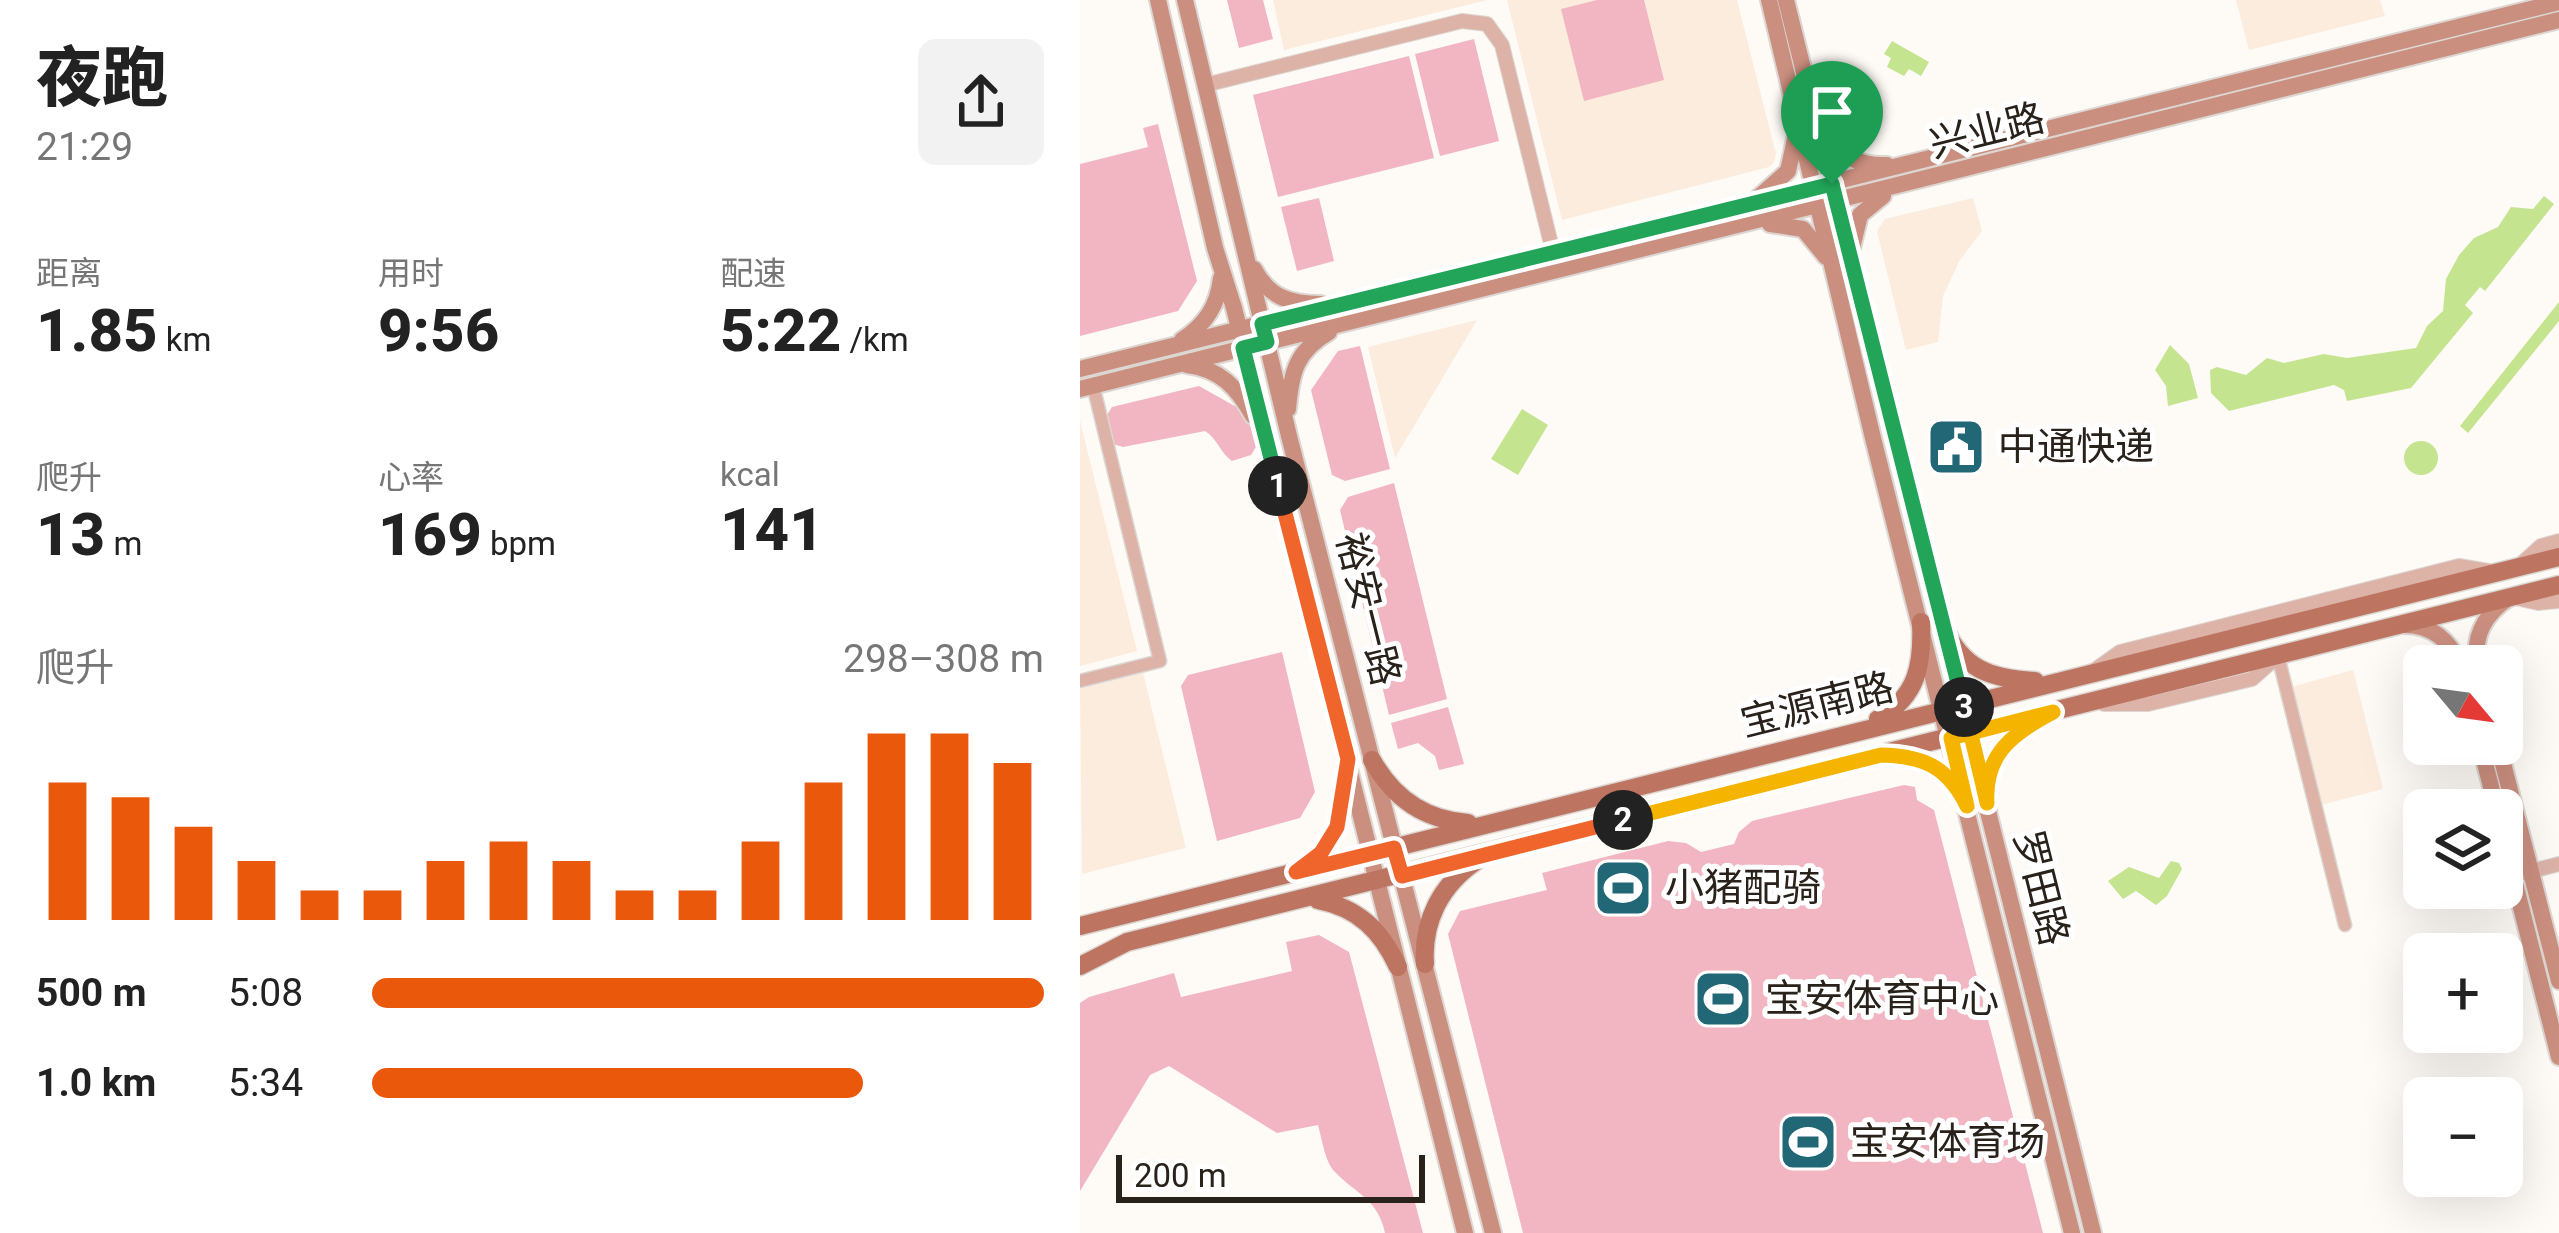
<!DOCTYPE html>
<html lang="zh">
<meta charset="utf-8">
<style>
body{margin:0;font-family:Roboto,"Noto Sans SC",sans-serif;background:#f2f2f2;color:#222;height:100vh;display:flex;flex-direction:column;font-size:45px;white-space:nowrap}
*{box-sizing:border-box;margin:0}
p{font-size:39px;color:#767676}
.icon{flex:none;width:66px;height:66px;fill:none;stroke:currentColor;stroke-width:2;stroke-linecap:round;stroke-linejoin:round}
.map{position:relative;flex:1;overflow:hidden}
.details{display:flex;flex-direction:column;background:#fff;width:1080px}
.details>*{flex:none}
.needle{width:78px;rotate:119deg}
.tools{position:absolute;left:1323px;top:645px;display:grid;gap:24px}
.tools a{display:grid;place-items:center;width:120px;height:120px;border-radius:18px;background:#fff;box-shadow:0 12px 48px #0002;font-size:60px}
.scale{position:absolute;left:36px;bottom:30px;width:309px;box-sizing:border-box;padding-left:12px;border:6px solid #29221b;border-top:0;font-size:33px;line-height:42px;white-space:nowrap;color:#29221b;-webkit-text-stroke:9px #fff;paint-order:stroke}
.pin{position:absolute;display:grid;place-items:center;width:102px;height:102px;color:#fff;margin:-123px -51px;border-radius:50% 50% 50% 0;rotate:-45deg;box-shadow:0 0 12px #0007}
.pin .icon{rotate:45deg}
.km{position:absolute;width:60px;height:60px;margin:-30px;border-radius:50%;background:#222;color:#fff;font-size:33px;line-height:60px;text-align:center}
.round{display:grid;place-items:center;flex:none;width:126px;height:126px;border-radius:18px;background:#f2f2f2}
.overview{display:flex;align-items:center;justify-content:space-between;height:204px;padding:0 36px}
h1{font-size:66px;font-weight:800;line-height:90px}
.metrics{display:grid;grid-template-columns:repeat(3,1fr);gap:18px;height:204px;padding:12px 36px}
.metrics div{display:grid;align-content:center}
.metrics b{font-size:60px;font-weight:800}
.metrics small{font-size:33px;font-weight:400}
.metrics p{font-size:33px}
.chart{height:336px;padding:24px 36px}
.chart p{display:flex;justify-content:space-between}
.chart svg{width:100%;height:216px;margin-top:12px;stroke:#ea580c;stroke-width:6}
ul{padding:0 36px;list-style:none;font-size:39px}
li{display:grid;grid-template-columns:192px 144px 1fr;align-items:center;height:90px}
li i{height:30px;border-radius:15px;background:#ea580c}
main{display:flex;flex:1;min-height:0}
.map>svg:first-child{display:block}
</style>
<main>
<section class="details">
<div class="overview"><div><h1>夜跑</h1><p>21:29</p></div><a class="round"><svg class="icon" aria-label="share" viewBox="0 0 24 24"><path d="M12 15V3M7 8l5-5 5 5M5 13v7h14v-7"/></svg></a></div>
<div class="metrics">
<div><p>距离</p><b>1.85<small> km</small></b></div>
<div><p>用时</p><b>9:56</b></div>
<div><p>配速</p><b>5:22<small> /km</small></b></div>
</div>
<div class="metrics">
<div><p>爬升</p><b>13<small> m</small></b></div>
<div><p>心率</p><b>169<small> bpm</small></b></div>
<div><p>kcal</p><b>141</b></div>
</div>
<div class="chart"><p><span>爬升</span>298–308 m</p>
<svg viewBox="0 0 160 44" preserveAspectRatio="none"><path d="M5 44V16M15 44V19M25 44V25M35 44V32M45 44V38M55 44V38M65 44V32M75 44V28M85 44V32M95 44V38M105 44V38M115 44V28M125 44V16M135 44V6M145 44V6M155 44V12"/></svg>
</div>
<ul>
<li><b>500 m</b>5:08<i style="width:100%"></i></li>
<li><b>1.0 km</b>5:34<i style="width:73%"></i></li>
</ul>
</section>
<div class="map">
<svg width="1479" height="1233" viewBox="0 0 1479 1233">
<rect width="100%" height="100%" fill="#fefaf6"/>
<path fill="#fcecdd" d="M193,0h214l-203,50z
M427,0h230l39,154 -2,8 -5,5 -207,53z
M1156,0h144l5,16 -136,34z
M893,198l9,33 -22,29 -17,36 -5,46 -32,8 -29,-119 8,-12z
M397,320l-82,138 -27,-111z
M0,421l57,230 -57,15z
M1273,670l30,119 -62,16 -30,-118z
M63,673l43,175 -104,26 -2,-185z"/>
<path fill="#f1b6c2" d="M147,0h36l10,39 -34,9z
M517,0h47l20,80 -80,21 -23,-92z
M394,39l25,102 -59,15 -25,-102z
M329,56l25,102 -156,39 -25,-102z
M78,124l39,157 -19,30 -98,25v-172l68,-17 -5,-19z
M239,198l15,63 -37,10 -16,-64z
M280,346l30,123 -45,12 -13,-6 -21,-85 27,-39z
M119,386l48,27 9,34 -5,8 -19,6c-12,-8 -14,-22 -27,-30l-82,16 -10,-3 -6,-29 5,-8z
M314,483l53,216 -58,16 -49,-205 8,-13z
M202,652l33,140 -15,26 -83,23 -36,-155 7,-11z
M368,707l16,57 -25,6 -4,-14 -17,-13 -20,6 -7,-26z
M824,785l11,2 2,13 17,10 109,423h-520l-75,-299 12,-23 87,-21 -5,-17 126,-32 18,2 15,9 33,-8 5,-12 13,-11z
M239,935l30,17 74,281h-38c-7,-34 -29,-39 -50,-61 -10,-10 -13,-33 -17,-47l-41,8 -108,-67 -19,9 -70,116v-188l9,-6 85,-24 7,24 111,-26 -6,-29z"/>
<path fill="#c5e490" d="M812,41l37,21 -8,14 -12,-7 -5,7 -17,-9 4,-9 -7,-4z
M1464,196l10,8 -69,87 -5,-4 -15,18 8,8 -62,75 -64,13 -3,-11 -10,-5 -105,26 -18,-18 -1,-23 7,-3 29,8 21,-17 17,5 40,-9 23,4 69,-10 11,-22 16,-15 3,-32 13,-24 15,-17 24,-11 13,-20 22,2z
M1479,302v19l-91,112 -8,-7z
M1090,345l19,19 9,34 -30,8 -2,-20 -11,-16z
M442,409l26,16 -30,50 -27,-16z
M1324 458a17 17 0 1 1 34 0a17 17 0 1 1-34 0Z
M1091,861l8,2 3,6 -15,27 -11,9 -20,-14 -13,8 -15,-18 21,-14 30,11z"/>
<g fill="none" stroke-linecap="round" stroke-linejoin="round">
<g stroke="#dcd7d3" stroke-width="15">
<path id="minor" d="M1198,656l67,269
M0,681l80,-20 -67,-276"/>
</g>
<g stroke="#dcd7d3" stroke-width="16">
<path id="tertiary" d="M125,85l257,-64 25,3 15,21 51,207
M1439,566l22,-20 18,-5
M1432,597l26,6 21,-2
M1012,672l28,-20 339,-86 35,6
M1024,704h44l104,-25 26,-23
M1444,873l35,-9"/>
</g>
<g stroke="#dcd7d3" stroke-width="20">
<path id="secondary" d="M78,0l57,248 19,60 231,925
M105,0l104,436 204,797
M689,0l103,434 200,799
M706,0l307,1233
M743,132c17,24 35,34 64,33
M679,197l29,-26 8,-36
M690,224l33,5 23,28
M772,248l8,-33 23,-19
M174,269c15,28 35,35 67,35
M102,340c23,-15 36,-34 39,-62
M107,365c33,4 50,22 66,51
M0,369l1479,-367
M0,389l1479,-369
M208,409c3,-36 8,-58 41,-77
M1324,625c29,0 45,15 57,41
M1398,666c-6,-31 7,-52 32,-69
M1400,744l17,66
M1418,744l61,237
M1422,832l57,225"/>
</g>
<g stroke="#dcd7d3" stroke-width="21">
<path id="primary" d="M864,627c18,42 47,52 91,54
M798,719c40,-23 45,-55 43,-97
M818,756c35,3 54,19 69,50
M292,760c21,38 53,60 96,63
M907,803c-2,-38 14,-62 46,-80
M225,866c36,-27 40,-64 43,-107
M238,900c40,8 63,30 80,67
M0,926l1479,-369
M345,964c-3,-43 16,-79 51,-103
M0,966l47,-24 1432,-357"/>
</g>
<use href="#minor" stroke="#ddb3a8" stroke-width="12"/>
<use href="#tertiary" stroke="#ddb3a8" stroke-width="14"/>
<use href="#secondary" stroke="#cb8f7f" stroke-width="16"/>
<use href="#primary" stroke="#bd7562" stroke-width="18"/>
</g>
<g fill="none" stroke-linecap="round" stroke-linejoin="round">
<g stroke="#fff" stroke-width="24">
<path id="split-1" d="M198,486l-35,-138 24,-6 -5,-18 570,-140"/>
</g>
<g stroke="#fff" stroke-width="24">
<path id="split-2" d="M198,486l70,273 -11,68 -16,26 -25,19 98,-24 8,28 221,-56"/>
</g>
<g stroke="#fff" stroke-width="24">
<path id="split-3" d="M543,820l258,-65c43,1 67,12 86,51l-16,-68 102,-26c-40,21 -69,42 -66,91 -7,-32 -15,-64 -23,-96"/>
</g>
<g stroke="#fff" stroke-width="24">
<path id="split-4" d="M752,184l132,523"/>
</g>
<use href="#split-1" stroke="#22a559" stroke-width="15"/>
<use href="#split-2" stroke="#f0652b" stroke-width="15"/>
<use href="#split-3" stroke="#f5b400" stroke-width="15"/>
<use href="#split-4" stroke="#22a559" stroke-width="15"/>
</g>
<defs>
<g id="civic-square" transform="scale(3)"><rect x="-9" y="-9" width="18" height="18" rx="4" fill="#216776" stroke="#fff"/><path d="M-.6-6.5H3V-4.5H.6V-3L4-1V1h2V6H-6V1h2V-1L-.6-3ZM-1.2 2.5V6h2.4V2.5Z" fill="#fff"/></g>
<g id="stadium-square" transform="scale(3)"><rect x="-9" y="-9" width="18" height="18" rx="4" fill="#216776" stroke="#fff"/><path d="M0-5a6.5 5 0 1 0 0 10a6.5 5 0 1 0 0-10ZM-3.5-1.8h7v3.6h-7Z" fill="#fff"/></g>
</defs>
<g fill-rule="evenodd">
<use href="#civic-square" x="876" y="447"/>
<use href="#stadium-square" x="543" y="888"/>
<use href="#stadium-square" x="643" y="999"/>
<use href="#stadium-square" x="728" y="1142"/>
</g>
<g text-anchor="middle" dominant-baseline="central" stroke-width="10" stroke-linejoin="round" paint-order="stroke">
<g font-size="39" fill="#29221b" stroke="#fff">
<text transform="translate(907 131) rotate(-14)">兴业路</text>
<text transform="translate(288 609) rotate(76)">裕安一路</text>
<text transform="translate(737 705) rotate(-14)">宝源南路</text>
<text transform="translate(961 888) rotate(76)">罗田路</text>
</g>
<g font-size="39" fill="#29221b" stroke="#fff" text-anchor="start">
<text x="918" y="447">中通快递</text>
<text x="585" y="888">小猪配骑</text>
<text x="685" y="999">宝安体育中心</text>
<text x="770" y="1142">宝安体育场</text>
</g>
</g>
</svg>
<div class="tools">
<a><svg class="needle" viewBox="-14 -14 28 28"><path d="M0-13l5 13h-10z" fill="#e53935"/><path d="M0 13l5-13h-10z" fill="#767676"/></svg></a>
<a><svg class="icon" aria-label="layers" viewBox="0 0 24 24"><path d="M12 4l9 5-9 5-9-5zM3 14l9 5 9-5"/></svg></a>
<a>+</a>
<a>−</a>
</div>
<div class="scale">200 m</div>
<div class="pin" style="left:752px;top:184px;background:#1e9e55"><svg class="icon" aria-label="arrive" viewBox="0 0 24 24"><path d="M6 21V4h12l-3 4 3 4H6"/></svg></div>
<b class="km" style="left:198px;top:486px">1</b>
<b class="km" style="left:543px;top:820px">2</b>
<b class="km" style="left:884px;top:707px">3</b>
</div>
</main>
